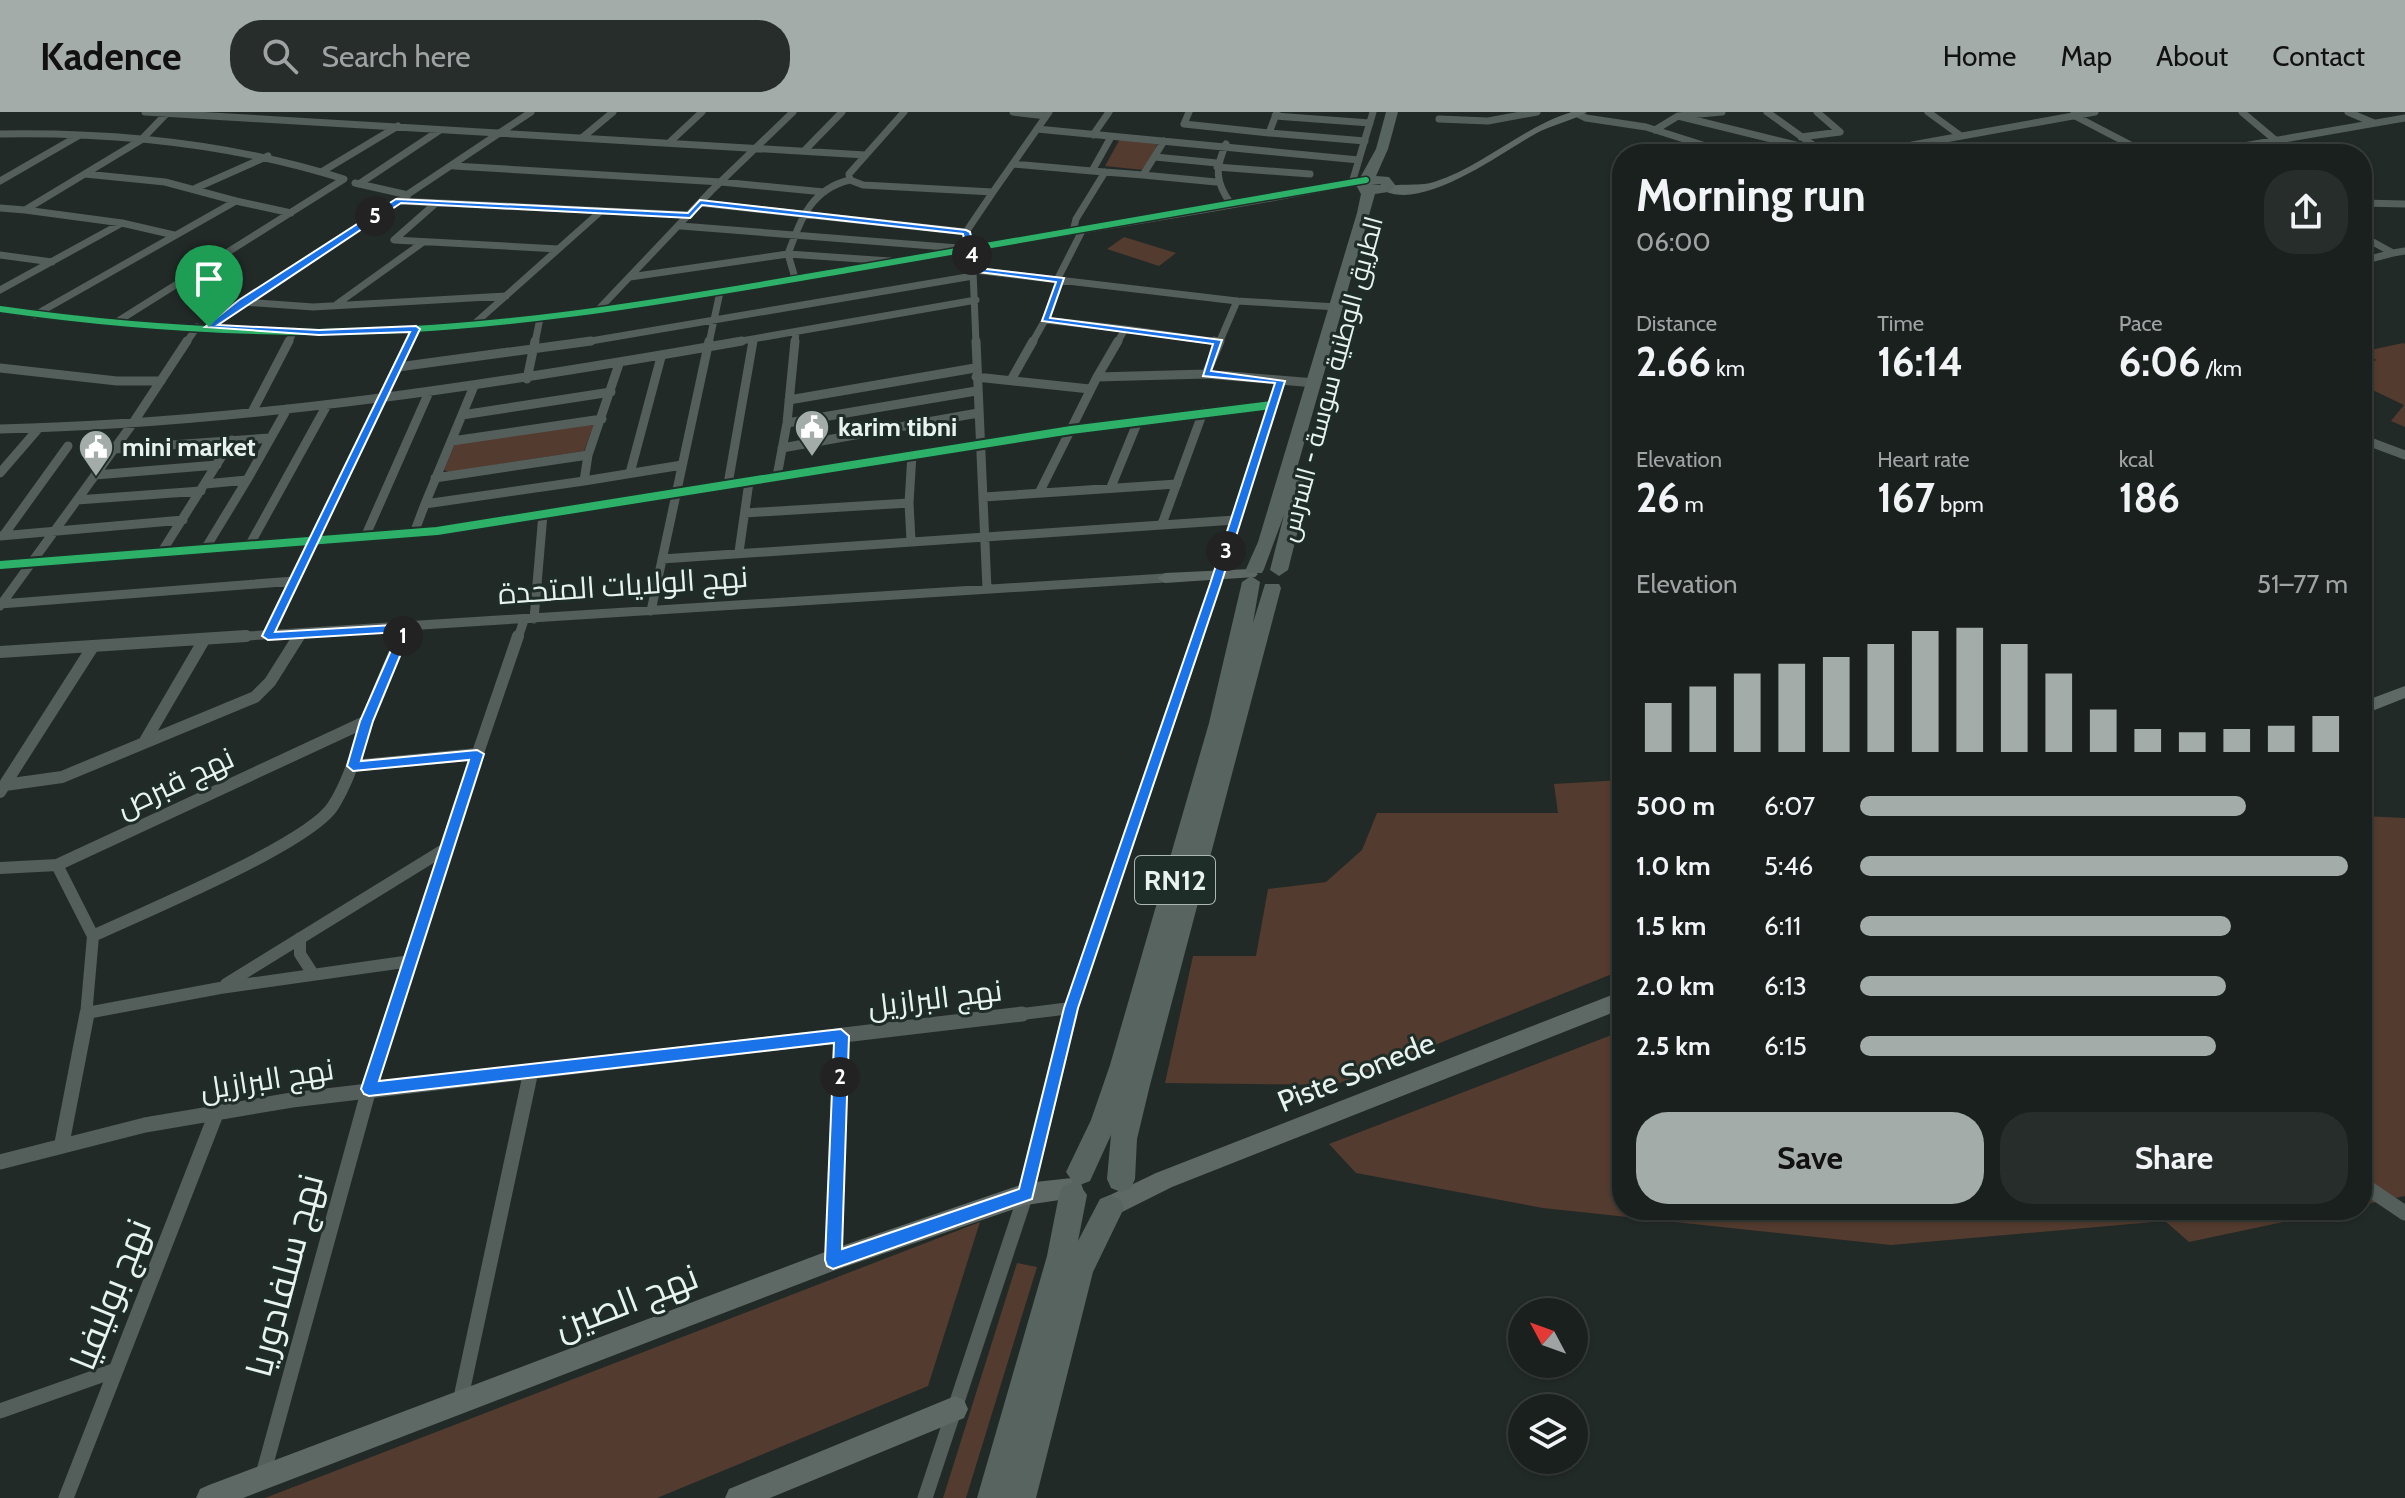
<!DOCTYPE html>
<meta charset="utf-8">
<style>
body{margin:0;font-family:Cabin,Cairo,sans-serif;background:#272d2a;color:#f1f3f6;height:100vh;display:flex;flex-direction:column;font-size:30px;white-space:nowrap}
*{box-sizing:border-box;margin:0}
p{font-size:26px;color:#9fa3a4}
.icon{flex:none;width:44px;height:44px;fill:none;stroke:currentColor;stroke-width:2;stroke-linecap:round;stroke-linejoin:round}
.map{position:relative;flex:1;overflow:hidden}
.sheet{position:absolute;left:1612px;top:32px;width:760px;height:1076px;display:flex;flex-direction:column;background:#1a201d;border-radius:32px;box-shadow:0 2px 6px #0004,0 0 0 2px #383e3b}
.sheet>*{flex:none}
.needle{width:52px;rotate:311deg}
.buttons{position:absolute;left:1508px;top:1186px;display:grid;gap:16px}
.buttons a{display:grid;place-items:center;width:80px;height:80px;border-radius:50%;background:#1a201d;box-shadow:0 2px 6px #0004,0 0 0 2px #383e3b;font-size:40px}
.pin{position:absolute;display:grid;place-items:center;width:68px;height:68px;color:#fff;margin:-82px -34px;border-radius:50% 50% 50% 0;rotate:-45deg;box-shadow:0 0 8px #0007}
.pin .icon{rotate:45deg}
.km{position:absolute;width:40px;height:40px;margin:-20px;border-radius:50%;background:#222;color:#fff;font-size:22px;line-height:40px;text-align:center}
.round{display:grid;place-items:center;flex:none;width:84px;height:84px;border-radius:32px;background:#272d2a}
.headline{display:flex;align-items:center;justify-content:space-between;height:136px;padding:0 24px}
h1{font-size:44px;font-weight:800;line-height:60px}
.figures{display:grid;grid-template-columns:repeat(3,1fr);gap:12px;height:136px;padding:8px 24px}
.figures div{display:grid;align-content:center}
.figures b{font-size:40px;font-weight:800}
.figures small{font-size:22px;font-weight:400}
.figures p{font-size:22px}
.chart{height:224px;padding:16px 24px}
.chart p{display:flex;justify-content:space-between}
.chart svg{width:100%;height:144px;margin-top:8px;stroke:#a3aca8;stroke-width:6}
.cta{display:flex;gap:16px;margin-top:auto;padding:16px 24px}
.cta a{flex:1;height:92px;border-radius:32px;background:#a3aca8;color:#111;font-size:32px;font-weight:800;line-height:92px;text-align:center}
.cta a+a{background:#272d2a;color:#f1f3f6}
ul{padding:0 24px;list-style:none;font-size:26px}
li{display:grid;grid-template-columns:128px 96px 1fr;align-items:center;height:60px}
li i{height:20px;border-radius:10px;background:#a3aca8}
header{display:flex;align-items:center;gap:48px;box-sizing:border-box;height:112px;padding:0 40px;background:#a3aca8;color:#111}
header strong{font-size:38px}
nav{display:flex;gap:44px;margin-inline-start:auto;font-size:28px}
.search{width:560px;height:72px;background:#272d2a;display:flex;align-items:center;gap:20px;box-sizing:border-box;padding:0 28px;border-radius:32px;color:#9fa3a4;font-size:30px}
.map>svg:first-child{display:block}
</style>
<header>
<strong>Kadence</strong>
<div class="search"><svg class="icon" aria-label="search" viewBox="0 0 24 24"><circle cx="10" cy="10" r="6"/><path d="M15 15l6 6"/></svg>Search here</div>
<nav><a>Home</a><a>Map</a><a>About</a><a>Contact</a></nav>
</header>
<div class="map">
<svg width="2405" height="1386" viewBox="0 0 2405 1386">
<rect width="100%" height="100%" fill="#222a27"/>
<path fill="#533b2f" d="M1120,27l38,4 -14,27 -39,-4z
M1124,125l52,16 -17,13 -52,-17z
M2403,231l2,1v83l-14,-6 13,-16 -42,-20v-16l14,-9 -10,-9z
M594,312l-10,27 -135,21 -5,-2 11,-26z
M1622,668v190l-287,115 -170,-2 28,-127h63l12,-67 58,-7 36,-32 15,-37h181l-4,-29z
M2362,704l43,2v378l-43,9z
M1622,919v179h717l-150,32 -24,-21 -274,24 -348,-37 -187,-35 -27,-29z
M980,1110l-52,164 -271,112h-392z
M1017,1151l20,4 -71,231h-23z"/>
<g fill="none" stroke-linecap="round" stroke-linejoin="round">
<path stroke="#545e5a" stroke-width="7" d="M145,0l720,43
M904,0l-55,62 1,6 13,5 130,7 -27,40 7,39 3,72
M1013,0l33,4
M1189,0l-5,12 85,9
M1277,0l-8,21 96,8
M1574,0l12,6 60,9 85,27
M1767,0l49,35
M1817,0l23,20
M1928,0l33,24
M2242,0l32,27
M2348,0l26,11
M2073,3l75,39
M1275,4l95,7
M1678,4l142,35
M1439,7l49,2 49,-9
M1037,17l322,31
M1655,18l23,-14 44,-4
M0,22c116,-2 234,10 344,45l-229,144
M1093,23l16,-23
M583,25l30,-25
M1111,25l-19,34 51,4 21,-34
M1801,25l39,-5
M671,29l31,-29
M1226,32c-11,24 -11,38 5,60
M1912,33l183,-33
M805,38l37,-38
M2197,42l208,-36
M1155,45l62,6
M1013,52l79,7
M454,54l267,16 103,10
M1217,55l93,7
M323,59l75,-45
M1143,63l73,7
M850,68c-39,9 -49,39 -62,74l102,7
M0,69l78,-45
M355,71l53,12
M1352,71l21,-71
M359,72l81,-54
M196,76l72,-32
M993,80l56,-80
M236,89l55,12
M399,89l291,14
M436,91l-42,37 164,9
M700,91l266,29
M2362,91l43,1
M0,96l25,2 116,-70 27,-28
M25,98l97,13 52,12
M681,114l290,23
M1073,119l3,-12 29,-47
M2362,124l31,17 12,-2
M0,143l52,7
M2362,149l31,-8
M974,158l263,31 100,6
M630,165l158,-23 7,24
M1057,168l26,-51
M1061,168l-16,40 80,9 -8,14
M0,178l122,-67
M242,190l71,5 193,-11
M337,192l85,-61
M598,198l113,-119 82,-79
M35,203l201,-114 -71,-19 -80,-8
M473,213l127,-113
M209,215l322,-215
M1125,217l93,13
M186,231l11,-16
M288,231l6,-12
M409,231l7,-14
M535,231l5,-25
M579,231l394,-67
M709,231l11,-51
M730,231l246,-43
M752,231l1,-3
M795,231l1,-11
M1032,231l13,-23
M1219,231l18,-42"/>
<path stroke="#545e5a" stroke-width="9" d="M976,229l11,248
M1214,229l4,1
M398,255l193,-26
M0,256l117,13h44
M1206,262l14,-33
M976,265l114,12
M1097,265l21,-36
M527,267l8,-38
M1011,268l22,-39
M474,274l-49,118 159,-23 4,-26 31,-91
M789,288l186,-32
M252,300l37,-71
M462,303l149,-23
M787,311l189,-32
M0,317c249,-6 497,-45 742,-88
M2362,327l43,16
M452,329l150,-22
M782,336l196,-35
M114,337l156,-11
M0,361l38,-44
M630,361l31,-116
M95,363l122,-10
M777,364l10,-53 8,-82
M435,366l153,-23
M584,369l98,-16
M205,372l42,-4 40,-71
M728,372l25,-143
M1111,375l27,-66
M1039,381l58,-116 109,-3 109,9
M984,385l193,-13
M77,388l124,-9
M745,401l164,-10
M1162,412l41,-112
M414,421l11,-29
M0,424l183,-16
M3,424l65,-90
M365,425l64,-145
M911,428l-2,-37 3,-49
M249,434l78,-141
M205,437l42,-69
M739,440l10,-70
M161,441l71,-113
M662,447l573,-39
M0,453l437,-34 634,-101 201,-25
M0,492l294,-23
M0,494l133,-183 54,-82
M651,499l58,-270
M534,507l9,-105
M268,524l142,-295
M215,526l950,-60
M297,526l3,-4
M401,526l5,-11
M518,526l6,-18
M1197,526l83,-257"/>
<path stroke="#545e5a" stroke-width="12" d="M0,540l246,-16
M145,629l59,-101
M353,654l124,-12
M5,673l57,-8 193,-80 15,-15 29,-46
M0,680l92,-144
M57,753l36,71 -7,80
M0,756l57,-3 310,-144
M93,824c49,-23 216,-92 240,-130 17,-27 24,-56 34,-85 10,-29 23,-57 35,-85
M300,826v16l13,20
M226,872l219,-135
M87,901l133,-25 191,-27
M392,904l53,-167 73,-213
M1006,904l65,-8
M1069,904l129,-380"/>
<path stroke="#545e5a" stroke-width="15" d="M62,1031l25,-129
M0,1050l145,-37 147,-25 730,-86
M2362,1072l43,29
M833,1148l8,-224
M460,1290l71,-331
M0,1299l113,-40
M262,1366l107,-389 24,-75
M66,1386l150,-384
M925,1386l101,-304 44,-180"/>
<path fill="#5e6965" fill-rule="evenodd" d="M1572,0h15c-15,9 -36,13 -52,22 -34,19 -115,80 -154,55 10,-7 38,-2 53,-7 50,-16 88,-55 138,-70z
M1366,65l4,1v4c-136,29 -274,48 -411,72 -150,26 -301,55 -453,71 -166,18 -341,11 -506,-12v-8c105,15 211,23 318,23 177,0 355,-31 529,-62 173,-29 346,-59 519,-89z
M1250,457l8,5 -3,3 -90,6 -8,-5 8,-5z
M2405,574v12l-43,17v-13z
M1622,879v18l-450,178 -58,29 -8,-3 -3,-8 3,-8 50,-24z
M1072,1066l8,3 3,8 -3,8 -54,8 -193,66 -590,227h-47l4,-9 9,-4 624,-236 193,-66z
M955,1284l9,4 4,9 -4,9 -194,80h-45l4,-9z"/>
<path fill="#58645f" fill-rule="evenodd" d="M1386,0h12l-10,37 -12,27 13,1 7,9 -8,6 -13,2 -80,281 7,-2 9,5 -23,92 -9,6 -9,-6 14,-55 -20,54 -2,4h-14l-2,-4 12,-27 99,-329 4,-19 -5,-9 20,-36zM1371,72h9l1,1z
M1251,464l9,6 -7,41 12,-39h14l2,4 -131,497 -13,54 -2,40 -4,9 -10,4 -10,-4 -4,-9 4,-44 -21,46 -10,4 7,10 -9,46 22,-42 10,-4 10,4 4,9 -31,64 -57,226h-59l70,-242 12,-61 4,-9 10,-4 -7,-10 25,-52 19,-55 99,-342 33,-141z"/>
<g stroke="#1e2d28" stroke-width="9">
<path id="cycleway-far1" d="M0,197c105,15 211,23 318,23 177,0 355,-32 529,-62 173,-30 346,-60 519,-90"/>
</g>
<g stroke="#1e2d28" stroke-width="12">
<path id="cycleway" d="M0,453l437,-34 634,-101 201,-25"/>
</g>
<use href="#cycleway-far1" stroke="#2db169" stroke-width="6"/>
<use href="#cycleway" stroke="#2db169" stroke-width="8"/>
</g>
<path fill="#1a73e8" stroke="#fff" stroke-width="2" fill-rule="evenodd" d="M396,87l292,14 12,-13 266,30 4,2 8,36 86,10 -14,40 172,22 -11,31 74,10 -64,203 -143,424 -46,191 -199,70 -6,-3 -2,-6 9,-217 -465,53 -5,-2 -3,-5 108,-329 -116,11 -6,-5 13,-45 39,-89 -131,8 -6,-4 148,-304 -91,3 -114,-8 34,-27zM401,91l289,15 12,-13 261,29 8,37 85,11 -14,39 171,23 -10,32 72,7 -65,201 -146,424 -45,181 -177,60 7,-213 -8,-7 -462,52 105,-327 -7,-4 -116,11 12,-40 39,-94 -2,-3 -135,8 145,-303 -4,-3 -97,4 -101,-5z"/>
<defs>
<g id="civic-pin" transform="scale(1.8)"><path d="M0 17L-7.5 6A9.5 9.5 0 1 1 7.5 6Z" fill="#a3aca8" stroke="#1e2d28"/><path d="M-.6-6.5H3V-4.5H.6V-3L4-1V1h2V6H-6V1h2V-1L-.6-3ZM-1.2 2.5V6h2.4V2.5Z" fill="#fff"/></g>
</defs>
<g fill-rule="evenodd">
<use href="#civic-pin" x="812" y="315"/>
<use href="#civic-pin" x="96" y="335"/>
</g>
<g text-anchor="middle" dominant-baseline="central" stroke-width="6" stroke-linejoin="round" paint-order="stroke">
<g font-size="26" fill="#e8f2ee" stroke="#1e2d28">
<text transform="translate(1331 267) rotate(-75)">الطريق الوطنية سوسة - السرس</text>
</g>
<g font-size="26" font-weight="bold" fill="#e8f2ee" stroke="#1e2d28" text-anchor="start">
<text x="838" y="315">karim tibni</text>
<text x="122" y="335">mini market</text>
</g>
<rect fill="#1e2d28" stroke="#abb7b3" stroke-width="2" x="1135" y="744" width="80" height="48" rx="6"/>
<g font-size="28" font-weight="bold" fill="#e8f2ee">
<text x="1175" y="768">RN12</text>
</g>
<g font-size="30" fill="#e8f2ee" stroke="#1e2d28">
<text transform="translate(623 473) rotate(-4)">نهج الولايات المتحدة</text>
<text transform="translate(175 670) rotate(-25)">نهج قبرص</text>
<text transform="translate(935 886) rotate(-7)">نهج البرازيل</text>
<text transform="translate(1356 960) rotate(-22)">Piste Sonede</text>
<text transform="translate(267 967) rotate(-9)">نهج البرازيل</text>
</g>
<g font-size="36" fill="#e8f2ee" stroke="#1e2d28">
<text transform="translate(284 1163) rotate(-75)">نهج سلفادوريا</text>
<text transform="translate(110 1182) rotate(-68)">نهج بوليفيا</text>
<text transform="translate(626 1189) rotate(-21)">نهج الصين</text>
</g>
</g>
</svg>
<div class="buttons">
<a><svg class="needle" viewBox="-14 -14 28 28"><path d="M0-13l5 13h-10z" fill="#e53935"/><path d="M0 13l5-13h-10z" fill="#9fa3a4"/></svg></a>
<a><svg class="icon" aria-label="layers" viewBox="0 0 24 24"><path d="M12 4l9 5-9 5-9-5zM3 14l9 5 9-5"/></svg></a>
</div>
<div class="pin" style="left:209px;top:215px;background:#1e9e55"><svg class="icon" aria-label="arrive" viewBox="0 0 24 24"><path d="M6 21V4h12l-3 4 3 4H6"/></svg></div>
<b class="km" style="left:403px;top:524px">1</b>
<b class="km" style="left:840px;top:965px">2</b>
<b class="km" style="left:1226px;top:439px">3</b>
<b class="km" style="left:972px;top:143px">4</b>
<b class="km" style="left:375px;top:104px">5</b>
<section class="sheet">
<div class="headline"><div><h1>Morning run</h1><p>06:00</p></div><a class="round"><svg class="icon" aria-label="share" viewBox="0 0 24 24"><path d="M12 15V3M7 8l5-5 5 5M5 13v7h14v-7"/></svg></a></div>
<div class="figures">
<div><p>Distance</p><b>2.66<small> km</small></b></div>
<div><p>Time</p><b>16:14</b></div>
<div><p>Pace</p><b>6:06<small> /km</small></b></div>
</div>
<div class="figures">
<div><p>Elevation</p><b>26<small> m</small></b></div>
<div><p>Heart rate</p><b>167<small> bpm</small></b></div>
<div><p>kcal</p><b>186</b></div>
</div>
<div class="chart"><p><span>Elevation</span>51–77 m</p>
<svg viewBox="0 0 160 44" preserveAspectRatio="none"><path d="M5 44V29M15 44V24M25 44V20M35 44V17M45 44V15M55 44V11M65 44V7M75 44V6M85 44V11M95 44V20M105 44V31M115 44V37M125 44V38M135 44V37M145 44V36M155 44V33"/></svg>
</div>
<ul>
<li><b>500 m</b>6:07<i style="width:79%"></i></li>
<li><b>1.0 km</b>5:46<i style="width:100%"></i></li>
<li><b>1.5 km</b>6:11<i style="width:76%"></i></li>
<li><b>2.0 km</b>6:13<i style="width:75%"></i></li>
<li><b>2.5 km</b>6:15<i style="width:73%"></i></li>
</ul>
<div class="cta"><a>Save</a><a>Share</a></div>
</section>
</div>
